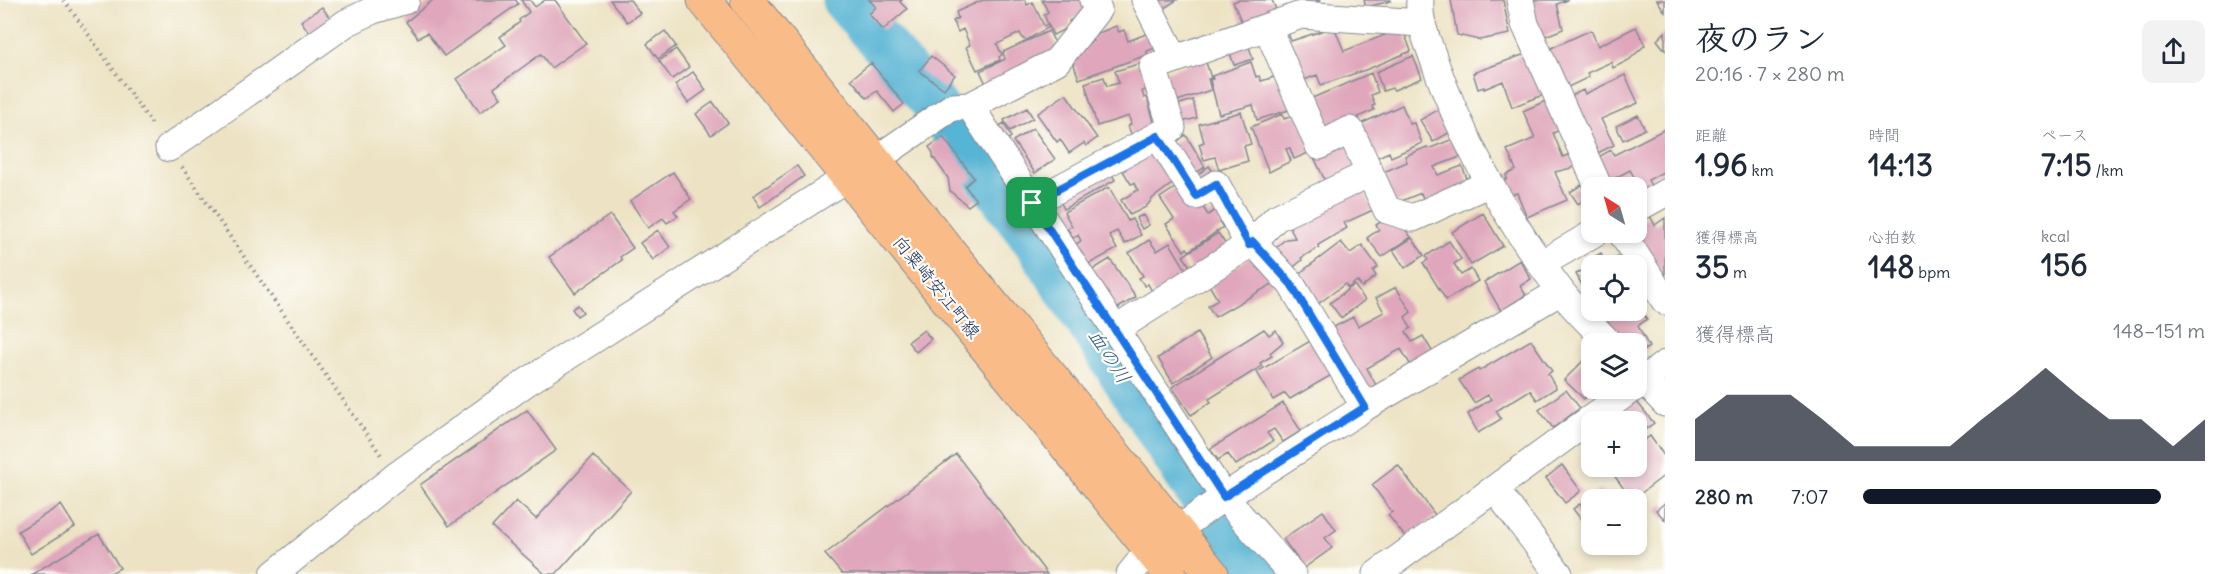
<!DOCTYPE html>
<html lang="ja">
<meta charset="utf-8">
<style>
body{margin:0;font-family:Delius,"Klee One",sans-serif;background:#f2f2f3;color:#1f2937;height:100vh;display:flex;flex-direction:column;font-size:22px;white-space:nowrap}
*{box-sizing:border-box;margin:0}
p{font-size:20px;color:#747a83}
.icon{flex:none;width:33px;height:33px;fill:none;stroke:currentColor;stroke-width:2;stroke-linecap:round;stroke-linejoin:round}
.map{position:relative;flex:1;overflow:hidden}
.drawer{display:flex;flex-direction:column;background:#fff;width:570px}
.drawer>*{flex:none}
.needle{width:39px;rotate:323deg}
.controls{position:absolute;left:1581px;top:177px;display:grid;gap:12px}
.controls a{display:grid;place-items:center;width:66px;height:66px;border-radius:12px;background:#fff;box-shadow:0 3px 9px #0003;font-size:30px}
.pin{position:absolute;display:grid;place-items:center;width:51px;height:51px;color:#fff;margin:-26px;border-radius:12px;box-shadow:0 3px 9px #0006}
.round{display:grid;place-items:center;flex:none;width:63px;height:63px;border-radius:12px;background:#f2f2f3}
.overview{display:flex;align-items:center;justify-content:space-between;height:102px;padding:0 30px}
h1{font-size:33px;font-weight:800;line-height:45px}
.metrics{display:grid;grid-template-columns:repeat(3,1fr);gap:9px;height:102px;padding:6px 30px}
.metrics div{display:grid;align-content:center}
.metrics b{font-size:30px;font-weight:800}
.metrics small{font-size:16px;font-weight:400}
.metrics p{font-size:16px}
.chart{height:168px;padding:12px 30px}
.chart p{display:flex;justify-content:space-between}
.chart svg{width:100%;height:108px;margin-top:6px;fill:#111827;opacity:.7}
ul{padding:0 30px;list-style:none;font-size:20px}
li{display:grid;grid-template-columns:96px 72px 1fr;align-items:center;height:45px}
li i{height:15px;border-radius:8px;background:#111827}
main{display:flex;flex:1;min-height:0}
.map>svg:first-child{display:block}
</style>
<main>
<div class="map">
<svg width="1665" height="574" viewBox="0 0 1665 574">
<rect width="100%" height="100%" fill="#fdfcf7"/>
<filter id="ink" filterUnits="userSpaceOnUse"><feTurbulence type="fractalNoise" baseFrequency=".0167" numOctaves="2"/><feDisplacementMap in="SourceGraphic" scale="12" xChannelSelector="R" yChannelSelector="G"/><feConvolveMatrix kernelMatrix="1 2 1 2 8 2 1 2 1" color-interpolation-filters="sRGB"/></filter>
<filter id="wash" filterUnits="userSpaceOnUse"><feTurbulence type="fractalNoise" baseFrequency=".008" numOctaves="4" result="noise"/><feDisplacementMap in="SourceGraphic" scale="24" xChannelSelector="R" yChannelSelector="G"/><feGaussianBlur stdDeviation="1.35" result="paint"/><feColorMatrix in="noise" values="0 0 0 0 0 0 0 0 0 0 0 0 0 0 0 0 0 1.4 0 .05"/><feComposite in="paint" operator="in"/></filter>
<g filter="url(#wash)">
<rect width="100%" height="100%" fill="#ede3c4"/>
<g fill="none" stroke-linecap="round" stroke-linejoin="round">
<path stroke="#56b4d4" stroke-width="45" d="M844,0l86,99 110,149 157,243 64,83"/>
</g>
<g id="blocks">
<path fill="#e0a7bc" d="M433,0h83l2,4 -74,52 -17,-23 -9,5 -12,-16z
M521,0h9l5,7 10,-7h10l31,43 -35,25 -10,-14 -47,34 7,10 -21,14 -23,-33 49,-34 -6,-8 20,-15 -1,-2 10,-8z
M610,0h20l10,13 -13,9z
M869,0h33l-2,2 7,7 -24,21 -14,-16 7,-7z
M983,0h42l2,5 6,-3 11,24 3,-2 2,3 -22,13 -4,-1 -3,-6 -23,11 5,11 -3,2 1,3 -23,10 -11,-23 4,-2 -7,-16 -5,3 -5,-11 5,-3 -2,-6z
M1042,0h42l6,11 -21,10 2,5 -18,9 -9,-20 4,-3z
M1154,0h23l-16,10z
M1238,0h34l5,12 -34,13 -10,-23z
M1295,0h25v1l-22,6z
M1364,0h27v1l-25,6z
M1451,0h52l7,34 -31,6 -22,-5z
M1527,0h41l-11,4 6,25 -25,10z
M1657,0h8v12z
M322,7l12,17 -21,14 -12,-17z
M1116,26l3,6 5,-2 4,11 26,-10 7,15 -14,5v4l-68,24 -7,-19 6,-2 -4,-9 19,-8 -2,-5z
M1334,27l10,24 56,-22h3l8,22 -43,18 -47,16 -4,-10 -13,5 -27,-48 9,-4 5,13z
M1636,27l9,18 -16,15 -16,8 -2,-6 -24,11 2,4 -27,13 -13,-41 42,-19 7,16z
M665,31l11,15 -18,13 -11,-15z
M1049,31l9,19 -71,36 -7,-15 25,-12 -2,-7z
M1665,32v18l-8,-10z
M1248,44l5,15 -19,6 -5,-15z
M676,49l13,18 -17,12 -13,-18z
M1528,53l15,42 -31,12 -9,-26 -19,8v-2l-6,2 -5,-16z
M931,56l24,19 -11,14 -25,-18z
M1413,56l9,22 -28,12 -2,-2 -9,3 -7,-19z
M1205,59l6,19 -3,1 3,11 -40,13 -9,-30z
M1251,62l5,15 3,-1 2,5 20,-6 14,33 -38,12 -4,-15 -34,9 -9,-34 3,-1 -1,-3z
M871,63l33,41 -10,8 -17,-21 -10,7 -16,-19z
M1142,63l9,26 -9,2 2,7 3,-1 9,32 -24,7 -4,-10 3,-2 -2,-8 -32,10 -12,-43 19,-6 3,9 12,-3 -4,-12z
M693,72l13,18 -18,13 -13,-18z
M1371,73l7,19 -7,3 4,10 -3,1 2,4 -16,7 1,2 -33,13 -16,-33z
M1625,75l13,28 -37,16 13,26 -20,10 -29,-56 18,-9 2,4z
M1066,94l31,44 -11,8 -2,-3 -15,10 -9,-14 -3,3 -20,-28z
M1550,99l12,30 -9,4 10,24 7,-3 5,13 -20,5 12,28 -40,17 -10,-24 -9,3 -6,-15 5,-2 -1,-4 10,-5 -9,-20 28,-12 -12,-27z
M1193,100l4,18 -19,5 -5,-17z
M713,102l15,21 -17,12 -15,-21z
M1402,105l8,19 4,-1 8,20 -31,14 -2,-5 -20,9 -13,-35z
M1027,108l6,10 -23,13 -6,-11z
M1441,108l13,22 -21,12 -13,-22z
M1241,112l10,32 -7,2 4,15 -29,9 -4,-13 -11,3 -5,-16 5,-2 -5,-18z
M1282,114l2,5 14,-5 15,37 -19,8 -4,-11 -4,1 5,12 -22,11 -18,-45z
M1638,115l7,14 -22,11 -7,-14z
M1004,123l7,14 -6,5 -9,-14z
M1033,128l22,31 -20,14 -22,-32z
M1665,129v42l-17,9 6,11 -18,10v-13h-13l13,-8 -6,-10 -24,13 -13,-23 18,-10 3,5z
M1186,135l19,32 -14,9 -18,-32z
M943,137l31,41 -9,8 11,14 -8,6 -18,-15 -2,-13 -15,-21v-4l-4,-6z
M1453,139l7,18 -26,10 4,8 24,-9 8,20 -45,17 -4,-10 -27,11 -15,-30 28,-12 -2,-6 22,-9 1,2z
M1347,140l9,30 -29,15 -13,-28z
M1158,144l19,36 -24,18 -7,9 -16,8 -9,-15 17,-10 -4,-7 -3,1 -8,-13 3,-2 -2,-3z
M797,166l7,10 -44,31 -7,-11z
M1209,166l8,11 -16,11 -7,-10z
M1109,169l6,11 -51,29 -6,-12z
M673,172l18,27 -17,12 4,5 -11,7 -4,-5 -15,10 -18,-27z
M1588,181l4,14 -14,9 -8,-12z
M1181,184l20,20 7,11 9,-6 8,11 -5,3 3,4 -34,24 -2,-3 -3,3 -18,-27 8,-5 -14,-21z
M1362,185l11,25 -29,13 3,5 -29,17 1,2 -18,11 1,2 -14,12 -17,-21 15,-12 9,-1 -6,-13z
M1109,187l19,34 4,-2 9,16 -16,9 -8,-13 -8,4 8,14 -30,16 -11,-21 5,-3 -3,-6 -5,3 -6,-10 5,-2 -8,-14z
M1483,213l20,33 -32,19 -19,-33z
M610,215l23,33 -13,9 2,3 -47,33 -26,-36z
M1143,215l6,10 -7,4 -6,-11z
M1390,216l6,1 15,20 -29,20 -15,-19 12,-9 -3,-4z
M1650,216l5,9 10,-7v66l-29,-52v-8z
M658,230l12,17 -17,13 -13,-17z
M1218,233l11,16 -35,23 -11,-16z
M1412,238l12,17 -19,13 -12,-18z
M1149,240l8,11 13,-8 18,30 -34,22 -6,-11 -3,2 -6,-8 4,-2 -14,-23z
M1449,241l12,18 -7,5 7,11 10,-6 7,12 -32,19 -23,-37 5,-3 -2,-4z
M1341,242l9,11 12,-8 16,22 -5,4 3,5 -14,11 -5,-6 -9,7 -3,-4 -27,20 -22,-28z
M1626,252l8,14h-42v29l-3,-4 -3,1 -10,-18 10,-6 -3,-5 18,-10 5,10z
M1250,257l31,22 -66,38 -7,-11 10,-6 -9,-15z
M1110,259l26,38 -21,13 -26,-38z
M1520,260l11,19 -11,7 6,9 -25,16 -17,-29z
M1354,285l11,15 -24,18 -11,-15z
M1396,287l15,25 -6,5 6,11 -5,4 6,10 11,-6 15,25 -22,13 -15,-25 -34,19 13,25 -11,7 -43,-69 27,-14 5,9 26,-14 -8,-14z
M1636,304l11,15 -9,7 11,21 -13,8v-11l-12,-2 -3,1 -19,-28 8,-5h26z
M578,305l5,7 -6,4 -5,-7z
M1264,329l5,6 7,-5 7,12 -13,11 2,3 -12,7 2,3 -53,33 2,3 -20,13 -19,-28z
M924,330l7,9 -15,13 -8,-10z
M1197,333l15,24 -39,26 -15,-25z
M1317,337l18,36 -45,26 -5,-6 -12,7 -16,-28z
M1531,340l21,31 -4,3 8,14 -19,12 -7,-10 -34,21 5,8 -23,14 -10,-19 23,-15 -3,-4 -14,8 -15,-23 19,-11 1,2z
M1592,352v36h3l-11,11 -20,-19z
M1566,390l14,18 -27,20 -14,-18z
M1637,402l17,21 -18,13v-14h-30l25,-19 2,2z
M1283,403l18,28 -18,11 -9,-13 -7,4 6,8 -37,24 -8,-11 -10,6 -8,-11z
M527,410l29,40 -107,76 -29,-41z
M1592,434v18l-9,-11z
M1650,436l15,21v18l-33,25 -24,-33 28,-1v-20z
M956,454l91,120h-205l-17,-20z
M593,456l38,35 -75,83h-11l-53,-47 24,-26 20,18z
M1398,465l38,51 -30,22 -18,-23 4,-3 -20,-27z
M1562,465l19,26 -16,12 -19,-25z
M1600,490l7,10h-15v10l-7,-9z
M1665,503v17l-9,-10z
M1580,504l12,16v4l-5,3 -14,-18z
M61,505l14,22 -44,27 -13,-23z
M1323,511l13,19 -11,8 7,10 -28,20 -21,-29z
M99,534l21,34 -11,6h-77z"/>
</g>
</g>
<g filter="url(#ink)">
<use href="#blocks" fill-opacity="0" stroke="#848991" stroke-width="1.5"/>
<g fill="none" stroke-linecap="round" stroke-linejoin="round">
<g stroke="#848991" stroke-width="29">
<path id="minor" d="M1145,0l30,59
M1420,0c-2,23 9,44 16,66 29,79 72,156 124,224 14,19 33,36 50,54
M1520,0l5,24 74,164
M1267,27l52,119 31,-16 37,80 26,8 77,-35
M970,106l87,-45 41,-52 -5,-9
M1158,136l38,60 20,-12 33,61
M169,148l177,-125 27,-13 33,-10
M1032,203l140,-75 -19,-61 148,-52 120,8
M1636,209l29,-16
M1621,232l44,69
M1253,242l38,42 74,123
M1541,264l55,-32
M1115,330l138,-88 23,-24 94,-45
M1636,372l29,31
M1636,386l29,-22
M1495,489l64,85
M274,574l122,-98 131,-94 348,-222 77,-53 18,-1 254,391 68,77
M1130,574l20,-25 74,-52 141,-90 196,-116
M1377,574l256,-186"/>
</g>
<g stroke="#848991" stroke-width="35">
<path id="major" d="M704,0l466,574
M747,0l128,160 337,414"/>
</g>
<path stroke="#848991" stroke-width="4" stroke-dasharray="1.5 4.5" stroke-linecap="butt" d="M64,0l90,127
M182,167l199,288"/>
<use href="#minor" stroke="#fff" stroke-width="27"/>
<use href="#major" stroke="#f9bc89" stroke-width="33"/>
</g>
</g>
<g fill="none" stroke-linecap="round" stroke-linejoin="round" filter="url(#ink)">
<g stroke="#fff" stroke-width="12">
<path id="route" d="M1158,136l38,60 20,-12 33,61 4,-3 38,42 74,123 -141,90 -192,-294z"/>
</g>
<use href="#route" stroke="#1a73e8" stroke-width="8"/>
</g>
<g text-anchor="middle" dominant-baseline="central" stroke-width="4.5" stroke-linejoin="round" paint-order="stroke">
<g font-size="18" fill="#1b2f5e" stroke="#fdfcf7">
<text transform="translate(937 287) rotate(51)">向粟崎安江町線</text>
</g>
<g font-size="20" font-style="italic" fill="#305e87" stroke="#fdfcf7">
<text transform="translate(1110 356) rotate(57)">血の川</text>
</g>
</g>
</svg>
<div class="controls">
<a><svg class="needle" viewBox="-14 -14 28 28"><path d="M0-13l5 13h-10z" fill="#e53935"/><path d="M0 13l5-13h-10z" fill="#747a83"/></svg></a>
<a><svg class="icon" aria-label="locate" viewBox="0 0 24 24"><circle cx="12" cy="12" r="6"/><path d="M12 2v4M12 18v4M2 12h4M18 12h4"/></svg></a>
<a><svg class="icon" aria-label="layers" viewBox="0 0 24 24"><path d="M12 4l9 5-9 5-9-5zM3 14l9 5 9-5"/></svg></a>
<a>+</a>
<a>−</a>
</div>
<div class="pin" style="left:1032px;top:203px;background:#1e9e55"><svg class="icon" aria-label="arrive" viewBox="0 0 24 24"><path d="M6 21V4h12l-3 4 3 4H6"/></svg></div>
</div>
<section class="drawer">
<div class="overview"><div><h1>夜のラン</h1><p>20:16 · 7 × 280 m</p></div><a class="round"><svg class="icon" aria-label="share" viewBox="0 0 24 24"><path d="M12 15V3M7 8l5-5 5 5M5 13v7h14v-7"/></svg></a></div>
<div class="metrics">
<div><p>距離</p><b>1.96<small> km</small></b></div>
<div><p>時間</p><b>14:13</b></div>
<div><p>ペース</p><b>7:15<small> /km</small></b></div>
</div>
<div class="metrics">
<div><p>獲得標高</p><b>35<small> m</small></b></div>
<div><p>心拍数</p><b>148<small> bpm</small></b></div>
<div><p>kcal</p><b>156</b></div>
</div>
<div class="chart"><p><span>獲得標高</span>148–151 m</p>
<svg viewBox="0 0 160 44" preserveAspectRatio="none"><path d="M0 44V27L10 17L20 17L30 17L40 27L50 38L60 38L70 38L80 38L90 27L100 17L110 6L120 17L130 27L140 27L150 38L160 27V44z"/></svg>
</div>
<ul>
<li><b>280 m</b>7:07<i style="width:87%"></i></li>
</ul>
</section>
</main>
